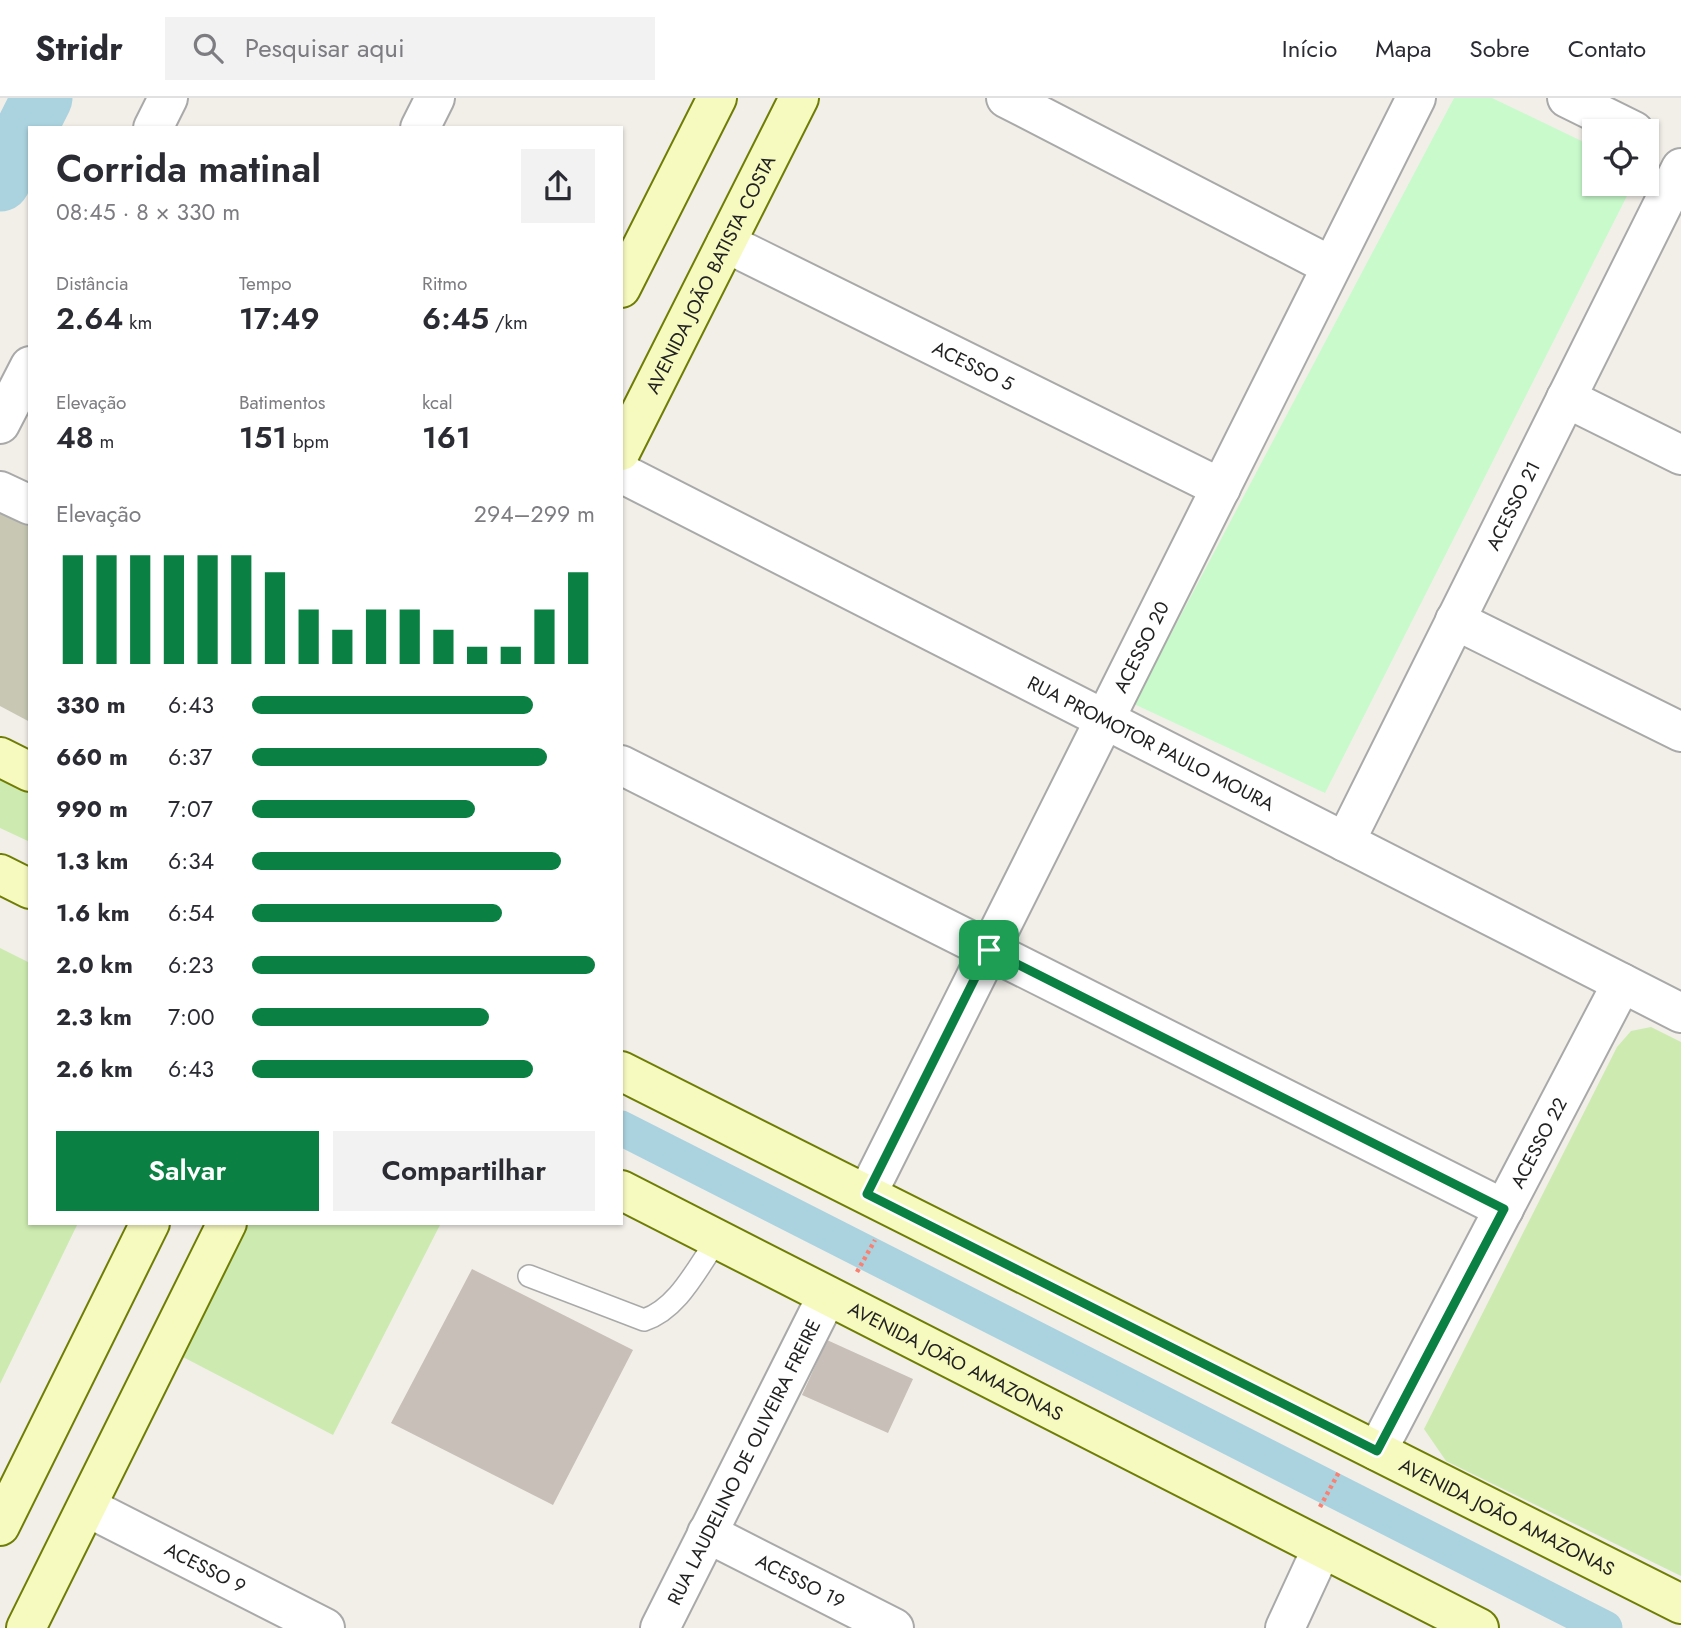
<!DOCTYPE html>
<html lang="pt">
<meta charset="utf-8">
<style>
body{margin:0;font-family:Jost,sans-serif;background:#f2f2f3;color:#2b2b33;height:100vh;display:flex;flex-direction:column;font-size:26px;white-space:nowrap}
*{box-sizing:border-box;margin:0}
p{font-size:23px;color:#7c7c81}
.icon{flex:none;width:38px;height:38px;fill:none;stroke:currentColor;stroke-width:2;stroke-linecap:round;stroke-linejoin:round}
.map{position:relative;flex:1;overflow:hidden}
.drawer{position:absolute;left:28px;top:28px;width:595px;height:1099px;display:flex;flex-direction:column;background:#fff;border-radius:0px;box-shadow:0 2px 5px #0004}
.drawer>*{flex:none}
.controls{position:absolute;left:1582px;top:21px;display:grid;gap:14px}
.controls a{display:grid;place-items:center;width:77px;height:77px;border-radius:0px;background:#fff;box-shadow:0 2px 5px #0004;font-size:35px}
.pin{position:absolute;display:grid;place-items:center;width:60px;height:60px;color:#fff;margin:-30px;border-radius:14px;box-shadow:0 4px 10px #0006}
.round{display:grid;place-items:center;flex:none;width:74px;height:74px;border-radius:0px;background:#f2f2f3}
.headline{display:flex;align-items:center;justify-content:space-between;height:119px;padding:0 28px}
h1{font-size:38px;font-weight:600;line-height:52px}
.metrics{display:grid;grid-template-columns:repeat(3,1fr);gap:10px;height:119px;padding:7px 28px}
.metrics div{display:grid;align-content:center}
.metrics b{font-size:30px;font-weight:600}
.metrics small{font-size:19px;font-weight:400}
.metrics p{font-size:19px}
.chart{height:196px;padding:14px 28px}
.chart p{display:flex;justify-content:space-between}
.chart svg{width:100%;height:126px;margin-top:7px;stroke:#0b8043;stroke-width:6}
.cta{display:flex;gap:14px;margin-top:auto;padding:14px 28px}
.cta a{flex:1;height:80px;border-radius:0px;background:#0b8043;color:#fff;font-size:28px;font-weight:600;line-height:80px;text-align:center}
.cta a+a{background:#f2f2f3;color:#2b2b33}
ul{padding:0 28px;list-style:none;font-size:23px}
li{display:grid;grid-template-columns:112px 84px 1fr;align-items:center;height:52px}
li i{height:18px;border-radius:9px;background:#0b8043}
header{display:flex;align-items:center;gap:42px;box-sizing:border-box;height:98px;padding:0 35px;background:#fff;border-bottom:2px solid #e1e1e2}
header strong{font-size:33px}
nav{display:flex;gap:38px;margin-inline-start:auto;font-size:24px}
.search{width:490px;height:63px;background:#f2f2f3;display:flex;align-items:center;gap:18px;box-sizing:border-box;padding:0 24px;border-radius:0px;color:#7c7c81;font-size:26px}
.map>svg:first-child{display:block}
</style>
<header>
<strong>Stridr</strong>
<div class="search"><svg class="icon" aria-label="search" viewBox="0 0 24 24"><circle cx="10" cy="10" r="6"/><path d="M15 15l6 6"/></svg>Pesquisar aqui</div>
<nav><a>Início</a><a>Mapa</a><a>Sobre</a><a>Contato</a></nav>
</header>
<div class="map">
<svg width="1681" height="1530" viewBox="0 0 1681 1530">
<rect width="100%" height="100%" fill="#f2efe9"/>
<path fill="#c7c7b4" d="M0,410l30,15v199l-30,-16z"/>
<path fill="#cdebb0" d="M0,664l30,15v65l-30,-14z
M0,850l30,15v260h48l-78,161z
M1651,929l30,15v534l-235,-115 -22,-32 193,-382 14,-16z
M244,1125h197l-108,212 -152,-79z"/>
<path fill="#c8facc" d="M1454,0h38l102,49v37h39l-308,609 -191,-89z"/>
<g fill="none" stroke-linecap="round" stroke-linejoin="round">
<path stroke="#aad3df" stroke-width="35" d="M621,1030l984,500"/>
<path stroke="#aad3df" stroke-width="61" d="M0,83l42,-83"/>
</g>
<path fill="#c7bfb8" d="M472,1171l161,81 -80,155 -162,-82z
M827,1242l86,39 -25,54 -86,-38z"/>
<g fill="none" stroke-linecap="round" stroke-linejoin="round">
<g stroke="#a9a9a9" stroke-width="24">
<path id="lane" d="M529,1178l115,44c34,-11 53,-52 73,-80"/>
</g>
<g stroke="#a9a9a9" stroke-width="42">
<g id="street">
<path d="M1006,0l325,168"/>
<path d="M1567,0l67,33"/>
<path d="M153,30l15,-30"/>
<path d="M420,30l15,-30"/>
<path id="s1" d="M726,145l495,245"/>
<path d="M1566,300l115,57"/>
<path d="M0,326l30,-58"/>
<path id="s2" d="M621,375l1060,540"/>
<path d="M0,393l30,14"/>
<path d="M1455,522l226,112"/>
<path d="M621,667l883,444"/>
<path id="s3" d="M1345,744l336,-674"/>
<path id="s4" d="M867,1096l549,-1096"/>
<path id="s5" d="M1377,1353l245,-468"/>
<path id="s6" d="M87,1409l238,121"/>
<path id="s7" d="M707,1435l187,95"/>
<path id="s8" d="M660,1530l167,-332"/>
<path d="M1285,1530l37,-80"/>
</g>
</g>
<g stroke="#707d05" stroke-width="42">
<g id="secondary">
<path d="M621,190l96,-190"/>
<path id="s9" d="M621,353l178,-353"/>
<path d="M0,659l30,15"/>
<path d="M0,776l30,15"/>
<path id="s10" d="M621,973l1060,533"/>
<path id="s11" d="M621,1092l858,438"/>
<path d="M0,1428l150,-303"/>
<path d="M26,1530l201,-405"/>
</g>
</g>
<path stroke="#fa8072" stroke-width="4.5" stroke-dasharray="3.5 3.5" stroke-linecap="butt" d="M857,1174l18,-32
M1320,1409l19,-35"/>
<use href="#lane" stroke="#fff" stroke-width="21"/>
<use href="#street" stroke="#fff" stroke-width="38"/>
<use href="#secondary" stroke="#f7fabf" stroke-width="38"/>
</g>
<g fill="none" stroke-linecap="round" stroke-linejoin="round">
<g stroke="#fff" stroke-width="14">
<path id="route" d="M989,852l515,259 -127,242 -510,-257z"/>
</g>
<use href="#route" stroke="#0b8043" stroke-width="9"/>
</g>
<g text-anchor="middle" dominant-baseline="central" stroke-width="5" stroke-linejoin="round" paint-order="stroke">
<g font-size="19" fill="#222" stroke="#fff">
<text stroke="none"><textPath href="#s9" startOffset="198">AVENIDA JOÃO BATISTA COSTA</textPath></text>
<text stroke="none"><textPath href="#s1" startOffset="276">ACESSO 5</textPath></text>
<text stroke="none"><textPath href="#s3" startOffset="376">ACESSO 21</textPath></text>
<text stroke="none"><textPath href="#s4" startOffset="612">ACESSO 20</textPath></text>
<text stroke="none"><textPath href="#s2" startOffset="595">RUA PROMOTOR PAULO MOURA</textPath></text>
<text stroke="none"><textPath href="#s5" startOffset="348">ACESSO 22</textPath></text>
<text stroke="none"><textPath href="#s11" startOffset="376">AVENIDA JOÃO AMAZONAS</textPath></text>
<text stroke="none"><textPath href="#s8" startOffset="186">RUA LAUDELINO DE OLIVEIRA FREIRE</textPath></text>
<text stroke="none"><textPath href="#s10" startOffset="992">AVENIDA JOÃO AMAZONAS</textPath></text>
<text stroke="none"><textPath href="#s6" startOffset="133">ACESSO 9</textPath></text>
<text stroke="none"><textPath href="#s7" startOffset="105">ACESSO 19</textPath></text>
</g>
</g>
</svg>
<div class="controls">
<a><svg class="icon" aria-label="locate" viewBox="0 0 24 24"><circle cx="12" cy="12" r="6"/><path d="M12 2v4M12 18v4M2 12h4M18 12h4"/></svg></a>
</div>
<div class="pin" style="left:989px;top:852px;background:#1e9e55"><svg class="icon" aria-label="arrive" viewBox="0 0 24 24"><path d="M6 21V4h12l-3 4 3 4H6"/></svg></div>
<section class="drawer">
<div class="headline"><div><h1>Corrida matinal</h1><p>08:45 · 8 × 330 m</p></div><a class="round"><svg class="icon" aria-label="share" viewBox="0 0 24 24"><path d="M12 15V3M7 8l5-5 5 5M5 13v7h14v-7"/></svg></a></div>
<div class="metrics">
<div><p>Distância</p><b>2.64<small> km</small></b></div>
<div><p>Tempo</p><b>17:49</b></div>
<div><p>Ritmo</p><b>6:45<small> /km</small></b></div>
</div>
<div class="metrics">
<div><p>Elevação</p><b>48<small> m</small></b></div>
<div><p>Batimentos</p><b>151<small> bpm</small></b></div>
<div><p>kcal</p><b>161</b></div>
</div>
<div class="chart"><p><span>Elevação</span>294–299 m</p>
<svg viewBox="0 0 160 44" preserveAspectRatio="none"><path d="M5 44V6M15 44V6M25 44V6M35 44V6M45 44V6M55 44V6M65 44V12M75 44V25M85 44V32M95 44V25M105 44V25M115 44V32M125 44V38M135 44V38M145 44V25M155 44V12"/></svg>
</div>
<ul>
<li><b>330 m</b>6:43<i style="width:82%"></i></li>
<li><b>660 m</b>6:37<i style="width:86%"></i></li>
<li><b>990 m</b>7:07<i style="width:65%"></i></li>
<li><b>1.3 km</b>6:34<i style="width:90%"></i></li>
<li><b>1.6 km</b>6:54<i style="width:73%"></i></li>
<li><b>2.0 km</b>6:23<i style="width:100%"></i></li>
<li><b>2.3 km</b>7:00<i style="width:69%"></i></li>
<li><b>2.6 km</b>6:43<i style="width:82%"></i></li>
</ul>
<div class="cta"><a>Salvar</a><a>Compartilhar</a></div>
</section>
</div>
